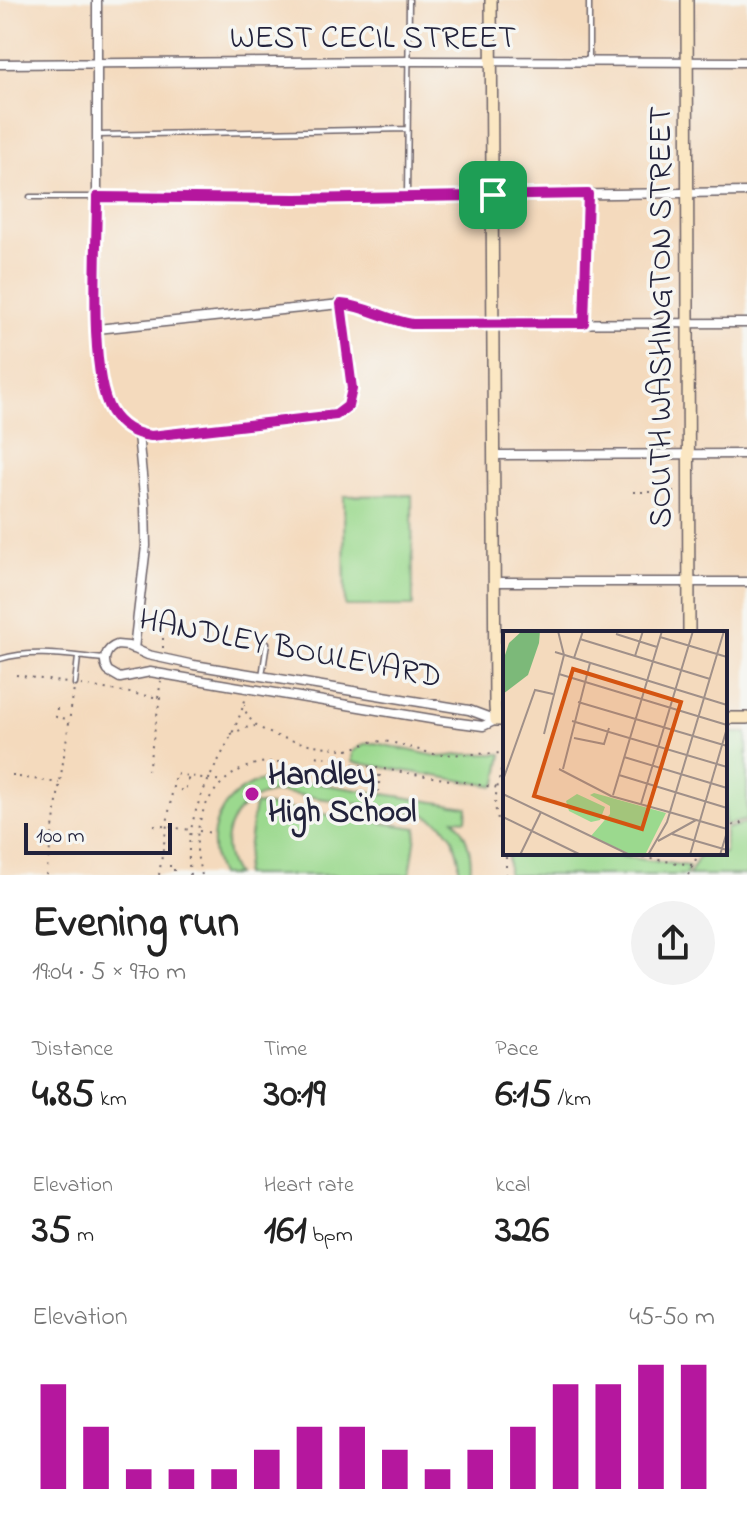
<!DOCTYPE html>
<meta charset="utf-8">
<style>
body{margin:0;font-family:"Indie Flower",sans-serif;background:#f2f2f2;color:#222;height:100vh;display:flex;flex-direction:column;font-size:30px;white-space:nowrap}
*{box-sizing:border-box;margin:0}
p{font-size:26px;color:#767676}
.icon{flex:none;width:44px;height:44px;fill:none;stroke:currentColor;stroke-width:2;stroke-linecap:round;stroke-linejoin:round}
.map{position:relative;height:875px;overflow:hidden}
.drawer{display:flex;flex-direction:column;background:#fff;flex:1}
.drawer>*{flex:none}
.scale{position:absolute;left:24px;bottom:20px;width:148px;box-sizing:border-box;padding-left:8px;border:4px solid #22223b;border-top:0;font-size:22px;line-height:28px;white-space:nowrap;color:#22223b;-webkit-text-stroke:6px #f6f6f2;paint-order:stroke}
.pin{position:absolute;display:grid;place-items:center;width:68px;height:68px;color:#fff;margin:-34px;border-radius:16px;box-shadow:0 4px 12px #0006}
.round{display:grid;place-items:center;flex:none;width:84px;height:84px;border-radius:42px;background:#f2f2f2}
.headline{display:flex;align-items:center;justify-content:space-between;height:136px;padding:0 32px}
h1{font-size:44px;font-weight:700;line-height:60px}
.metrics{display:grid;grid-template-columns:repeat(3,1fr);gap:12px;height:136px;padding:8px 32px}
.metrics div{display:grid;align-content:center}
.metrics b{font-size:40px;font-weight:700}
.metrics small{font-size:22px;font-weight:400}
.metrics p{font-size:22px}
.chart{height:224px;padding:16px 32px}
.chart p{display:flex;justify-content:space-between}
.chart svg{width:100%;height:144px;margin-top:8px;stroke:#b5179e;stroke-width:6}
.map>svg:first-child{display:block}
</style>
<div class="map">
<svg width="747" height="875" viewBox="0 0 747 875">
<rect width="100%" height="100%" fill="#f6f6f2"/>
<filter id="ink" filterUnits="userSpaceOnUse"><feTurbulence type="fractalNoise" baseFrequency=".0125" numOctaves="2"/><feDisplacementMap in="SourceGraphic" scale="16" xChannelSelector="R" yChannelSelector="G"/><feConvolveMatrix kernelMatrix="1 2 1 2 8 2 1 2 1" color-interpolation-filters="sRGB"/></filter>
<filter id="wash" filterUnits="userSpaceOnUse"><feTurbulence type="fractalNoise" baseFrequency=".006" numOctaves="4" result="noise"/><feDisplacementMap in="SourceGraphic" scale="32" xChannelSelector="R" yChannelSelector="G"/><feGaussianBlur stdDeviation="1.8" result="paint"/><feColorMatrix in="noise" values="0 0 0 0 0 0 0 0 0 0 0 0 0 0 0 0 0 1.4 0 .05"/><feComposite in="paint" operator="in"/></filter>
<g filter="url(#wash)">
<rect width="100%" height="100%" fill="#f4dabd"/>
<path fill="#9bd98e" stroke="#5e7e64" stroke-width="2" d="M412,495l1,111h-68l-1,-110z
M725,733h22v87l-22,5z
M375,743l66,14 26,-3h35l-5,29 -3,3 -142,-24v-10l12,-8z
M282,778l185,29 -1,13 -12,-1c13,16 19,35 16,56h-11v-15l-6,-22 -10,-13 -19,-11 -145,-22c-42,2 -68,47 -43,83h-16c-22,-48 9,-96 62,-97z
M255,804l162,24 -7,47h-166z
M747,823v52h-58l12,-22h24v-24z
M508,853h88l93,13 -3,9h-178z"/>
</g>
<g filter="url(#ink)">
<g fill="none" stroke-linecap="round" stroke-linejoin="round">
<g stroke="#6c6268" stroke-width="7">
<path id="lane" d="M589,0v60
M98,135l309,-6
M407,196l2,-196
M30,197h65
M584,323l4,-129
M0,659c34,-10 70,-3 105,0
M262,676l5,-33
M75,684l3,-27"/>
</g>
<g stroke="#6c6268" stroke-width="11">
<path id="street" d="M97,0v351c5,41 10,84 60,85l179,-21 12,-9 4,-17 -11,-85
M0,64l409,-3 338,1
M97,197l199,2 451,-7
M97,329l244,-25c25,2 46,16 71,20l335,-1
M495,455l252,-1
M495,582h252
M117,645l11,1 20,9 46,10 275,45 27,10 -13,6 -46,-6 -287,-48 -30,6 -12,-7c-6,-10 -3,-22 9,-26z
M134,649l12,-103 -1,-40 -7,-72"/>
</g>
<g stroke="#6c6268" stroke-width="14">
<path id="secondary" d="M491,0l4,706 1,14h9
M687,0l2,633
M725,718h22"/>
</g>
<path stroke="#6c6268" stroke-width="2" stroke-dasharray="2 6" stroke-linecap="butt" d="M633,492h44
M163,648v-11
M16,675l51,8
M81,685l79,13 -12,72
M158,698l3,-17
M57,708l-1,9 12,2
M231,734l14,-6 10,-2
M348,750l26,-9 17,1 46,13 68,-2v-3
M504,754l-9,46 1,12 9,33
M13,774v2l46,7
M180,790l5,1 4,-15 34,5
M378,792l2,-16 -34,-5 1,-8 158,26
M154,825l38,5
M725,827l22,-5
M199,831l14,2
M611,853l81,12
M169,866h5v9
M46,875l28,-186
M159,875l16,-101 14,2
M190,875c-9,-77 37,-112 56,-178
M202,875c-16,-46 6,-101 58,-112 18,-3 37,1 55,4l3,-11 29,4 1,-10c-29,-5 -99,-9 -104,-45
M506,875v-22
M688,875l11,-22"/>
<use href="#lane" stroke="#fff" stroke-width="4"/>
<use href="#street" stroke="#fff" stroke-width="8"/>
<use href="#secondary" stroke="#fbe7c3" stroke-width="11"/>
</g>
</g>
<g fill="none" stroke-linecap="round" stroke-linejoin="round" filter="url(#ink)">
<g stroke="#fff" stroke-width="16">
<path id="route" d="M588,194l-4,129 -172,1c-25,-4 -46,-18 -71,-20l11,85 -4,17 -12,9 -185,21c-17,-2 -30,-9 -40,-25 -23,-39 -14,-164 -14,-214l199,2z"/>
</g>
<use href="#route" stroke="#b5179e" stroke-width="10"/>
</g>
<circle fill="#b5179e" stroke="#f6f6f2" stroke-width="3" cx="252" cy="794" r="8"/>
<g text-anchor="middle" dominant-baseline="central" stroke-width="7" stroke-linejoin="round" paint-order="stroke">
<g font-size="32" fill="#22223b" stroke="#f6f6f2">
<text x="373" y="39">WEST CECIL STREET</text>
<text transform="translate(662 317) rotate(-90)">SOUTH WASHINGTON STREET</text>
<text transform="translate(290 650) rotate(11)">HANDLEY BOULEVARD</text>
</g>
<g font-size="32" font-weight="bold" fill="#22223b" stroke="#f6f6f2" text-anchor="start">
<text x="268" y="776">Handley<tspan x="268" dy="37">High School</tspan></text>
</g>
</g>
<g transform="translate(503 631)">
<rect width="224" height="224" fill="#f4dabd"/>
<path d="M91,162l72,20 -21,42h-13l-41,-19 19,-22v-8l-20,-11zM74,163l28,13 -5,13 -9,2 -22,-11 -3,-10z" fill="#9bd98e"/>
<path d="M19,0h18l-1,12 -11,32 -25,19v-33l6,-18z" fill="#7cb979"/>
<path fill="none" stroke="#a09089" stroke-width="2" d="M113,3l41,13M157,6l67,20M77,8l130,40M52,21l172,53M132,25l8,-25M71,27l9,-27M56,43l168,51M75,71l149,44M69,90l155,46M41,103l20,-79 -6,-24M71,107l30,6 5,-16M121,126l103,31M56,138l52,27 58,16M60,138l27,-106M116,144l108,33M0,149l32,-90 18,4M0,163l127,61M110,164l49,-164M138,173l52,-173M166,181l58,17M0,186l78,38M169,203l55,16M155,210l38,-21M17,224l21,-43M145,224l19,-33 57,-191M187,224l37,-127M217,224l7,-23"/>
<path fill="#d45411" fill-opacity="0.15" stroke="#d45411" stroke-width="4" d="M70,38l108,33 -39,127 -108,-33z"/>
<rect width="224" height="224" fill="none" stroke="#22223b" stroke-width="4"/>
</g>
</svg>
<div class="scale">100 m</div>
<div class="pin" style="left:493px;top:195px;background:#1e9e55"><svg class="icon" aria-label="arrive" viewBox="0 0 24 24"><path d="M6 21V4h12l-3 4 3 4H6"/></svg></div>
</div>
<section class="drawer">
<div class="headline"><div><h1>Evening run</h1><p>19:04 · 5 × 970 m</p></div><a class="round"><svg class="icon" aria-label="share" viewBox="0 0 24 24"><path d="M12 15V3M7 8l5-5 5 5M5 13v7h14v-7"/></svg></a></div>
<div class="metrics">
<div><p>Distance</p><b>4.85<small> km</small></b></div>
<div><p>Time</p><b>30:19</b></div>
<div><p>Pace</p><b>6:15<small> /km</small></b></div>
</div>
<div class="metrics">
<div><p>Elevation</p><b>35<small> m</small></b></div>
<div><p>Heart rate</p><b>161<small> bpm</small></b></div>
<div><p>kcal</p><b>326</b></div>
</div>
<div class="chart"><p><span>Elevation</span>45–50 m</p>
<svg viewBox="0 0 160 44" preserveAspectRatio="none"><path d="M5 44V12M15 44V25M25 44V38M35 44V38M45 44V38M55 44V32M65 44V25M75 44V25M85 44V32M95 44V38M105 44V32M115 44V25M125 44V12M135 44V12M145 44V6M155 44V6"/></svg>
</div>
</section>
